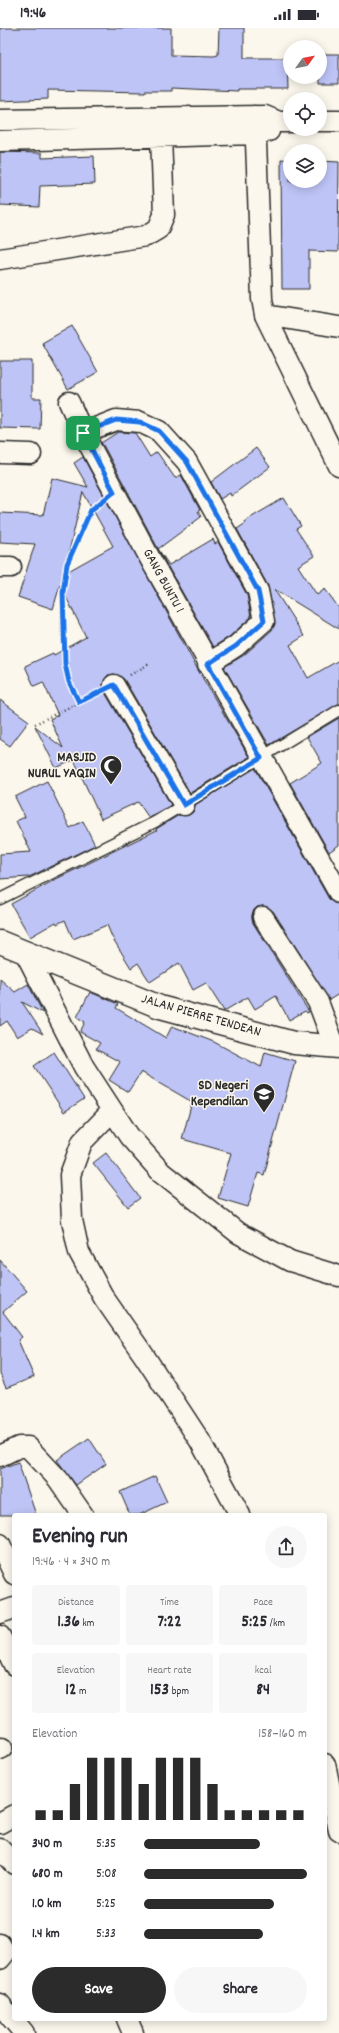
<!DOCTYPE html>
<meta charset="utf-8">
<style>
body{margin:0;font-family:Dekko,sans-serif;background:#f7f7f7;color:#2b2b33;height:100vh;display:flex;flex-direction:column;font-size:15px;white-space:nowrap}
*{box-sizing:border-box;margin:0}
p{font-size:13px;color:#7c7c81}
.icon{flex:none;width:22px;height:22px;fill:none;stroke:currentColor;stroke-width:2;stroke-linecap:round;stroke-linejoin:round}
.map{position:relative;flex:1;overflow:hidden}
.panel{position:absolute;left:12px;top:1485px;width:315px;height:508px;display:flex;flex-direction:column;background:#fff;border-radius:4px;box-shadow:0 2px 10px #0003}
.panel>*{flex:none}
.needle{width:26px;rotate:57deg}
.buttons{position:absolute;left:283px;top:12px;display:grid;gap:8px}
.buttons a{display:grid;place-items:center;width:44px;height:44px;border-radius:50%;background:#fff;box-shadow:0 2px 10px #0003;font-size:20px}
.pin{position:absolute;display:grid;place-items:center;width:34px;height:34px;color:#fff;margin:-17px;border-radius:8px;box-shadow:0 2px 6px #0006}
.round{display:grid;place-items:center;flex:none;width:42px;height:42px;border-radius:21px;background:#f7f7f7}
.head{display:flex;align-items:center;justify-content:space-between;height:68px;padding:0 20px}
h1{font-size:22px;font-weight:700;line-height:30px}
.stats{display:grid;grid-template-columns:repeat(3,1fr);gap:6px;height:68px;padding:4px 20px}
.stats div{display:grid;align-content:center;border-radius:4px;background:#f7f7f7;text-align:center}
.stats b{font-size:17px;font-weight:700}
.stats small{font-size:11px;font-weight:400}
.stats p{font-size:11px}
.chart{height:112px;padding:8px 20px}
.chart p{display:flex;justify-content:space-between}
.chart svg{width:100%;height:72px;margin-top:4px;stroke:#2b2b2b;stroke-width:6}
.primary-button{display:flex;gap:8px;margin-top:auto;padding:8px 20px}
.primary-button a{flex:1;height:46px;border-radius:24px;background:#2b2b2b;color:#fff;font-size:16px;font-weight:700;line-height:46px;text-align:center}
.primary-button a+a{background:#f7f7f7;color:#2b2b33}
ul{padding:0 20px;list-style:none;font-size:13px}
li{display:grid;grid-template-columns:64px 48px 1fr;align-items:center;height:30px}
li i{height:10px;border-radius:5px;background:#2b2b2b}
.status{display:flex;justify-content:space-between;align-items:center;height:28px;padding:0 20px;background:#fff;direction:ltr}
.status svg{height:11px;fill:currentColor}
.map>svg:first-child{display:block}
</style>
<div class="status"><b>19:46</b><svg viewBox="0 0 49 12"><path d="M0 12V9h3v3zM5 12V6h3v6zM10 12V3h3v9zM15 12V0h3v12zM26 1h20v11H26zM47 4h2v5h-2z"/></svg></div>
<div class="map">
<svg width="339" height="2005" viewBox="0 0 339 2005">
<rect width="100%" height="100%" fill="#fbf7ec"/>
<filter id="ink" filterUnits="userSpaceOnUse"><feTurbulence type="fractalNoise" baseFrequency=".025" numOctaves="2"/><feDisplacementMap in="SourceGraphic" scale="8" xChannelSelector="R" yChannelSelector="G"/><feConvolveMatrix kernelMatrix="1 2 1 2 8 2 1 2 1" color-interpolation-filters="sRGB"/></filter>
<g filter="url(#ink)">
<path fill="#bec4f6" stroke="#2b2b2b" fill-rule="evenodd" d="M0,0h171v27l43,1 4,-1 1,-27h25v30h43l1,31h-51v2l-66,-3v3h-26v1l-97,-2v9l-48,2z
M320,26h19v29h-19z
M0,124l42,1v5l52,-2 1,28 -55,2 -1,21 -39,-2z
M281,131l9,1v21h30v-20l19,1 -1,90 -29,-1v38h-27z
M72,298l26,46 -30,17 -26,-46z
M0,333h32v37h9l-1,31 -40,-1z
M118,404l17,1 15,24 7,-5 18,26 6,-3 19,35 -2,1 3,6 -43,32 11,16 44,-26 2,5 3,-2 29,53 4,22 -22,20 -16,10 -50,-89 -60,-113 -2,-2z
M256,420l14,19 -39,29 -1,-3 -10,6 -9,-17z
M83,429l115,213 51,87 -59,36 -66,-114 -10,-5 -6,1 -5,10 1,6 67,114 -22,13 -11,-16 -37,17 -27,-59 -18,8 -21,-42 28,22 -13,-29 8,-4 -15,-33 -9,4 -9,-20 28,-13 1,2 32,-18 -26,-52 -7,24 -35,-12 17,-53 -35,-2v-29l43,2 9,-37 36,9 -14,-24zM83,464l30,54 -50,28 1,-1z
M284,470l17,28 -5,3 18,27 -16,10 19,29 8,-6 14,19v21l-65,-40 30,47 -14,9 18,33 31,-18v44l-70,41 -45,-78 20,-12 28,-25 3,-6 -7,-38 -31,-57 9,-6 -1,-2z
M0,672l29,21 -19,25 -10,-7z
M339,690v127l-10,7 -39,-69 32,-20 -15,-26z
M255,740l74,131 5,4 5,1v90l-10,6 -56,-89 -10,-5 -6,1 -4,4 -1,6 1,6 56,89 -2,1 -2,-2 -16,9 -13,-24 -21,13 -7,-12 -24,14 -18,-28 -13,7 -14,-27 -29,19 -12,-19 -7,5 -19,-31 -5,-12 -34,14 -8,-19 -8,4 -1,-2 -26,15 -19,-33 45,-25 101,-49 -1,-1 23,-14h10l5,-4 1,-6z
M47,753l23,47 13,-7 12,24 -66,32 -29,2v-25l31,-2 -15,-31 9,-4 -10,-20z
M0,951l15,13 13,-8 15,29 -21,-11 21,32 -11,-6 -15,9 -10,-16 -7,5z
M90,964l28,12 -2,4 50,30 6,-12 42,16 47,25 4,-15 30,9 -31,114 -6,-2 -10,34 -30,-9 13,-45 -49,-14 10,-37 -51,-30 -13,20 -19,-12 11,-18 -24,-13 4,-6 -20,-11 5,-10 -8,-5z
M54,1024l30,47 -20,13 -30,-46z
M106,1125l34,45 -12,9 -35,-44z
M0,1232l27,31 -24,21 19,25 -4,3 16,37 -28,11 -6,-14z
M89,1410l17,26 -30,21 -19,-25z
M18,1434l18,53h-36v-46z
M155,1448l12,26 -28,13h-9l-10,-23z"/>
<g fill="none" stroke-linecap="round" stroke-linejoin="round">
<g stroke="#2b2b2b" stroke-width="13">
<path id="service" d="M0,871l155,-77 184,-112"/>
</g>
<g stroke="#2b2b2b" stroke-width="23">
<path id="minor" d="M255,88l7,183 3,16 74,151
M0,92l265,-4 14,6h11
M320,93h19
M0,113l256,-7 13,-3
M0,231l146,-23 12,-7 6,-14 -3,-79
M265,287l74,12
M69,374l14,31 70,131 186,329
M83,405l33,-13 24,2 19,9 28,31 71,129 6,30 -28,25 -28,18
M0,425l31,1
M0,539h11
M114,657l70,120
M263,889l55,85 17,45
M25,924l59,115 45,69 32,36 77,61 52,28 49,15
M112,1083l-30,31 -12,33 2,45 7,32 25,46 41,59 55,84 40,74
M0,1428l19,-9h9l30,32 25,36
M0,1516l14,30
M0,1585l14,-5
M0,1608l14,29
M0,1721l2,-1
M325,1736l14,67
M0,1795l14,-8
M0,1821l14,15
M0,1916l5,9 -5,6
M0,1976l24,29
M127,1991l6,14"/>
</g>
<g stroke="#2b2b2b" stroke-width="25">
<path id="tertiary" d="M0,914l160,65 134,36 45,4"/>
</g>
<path stroke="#2b2b2b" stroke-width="2.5" stroke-dasharray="1 3" stroke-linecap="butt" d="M130,647l19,-11
M79,674c-25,-51 -23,-121 2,-172 5,-10 8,-19 17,-26
M35,696l61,-30"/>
<use href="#service" stroke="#fbf7ec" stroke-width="10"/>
<use href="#minor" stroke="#fbf7ec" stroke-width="20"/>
<use href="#tertiary" stroke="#fbf7ec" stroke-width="22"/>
</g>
</g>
<g fill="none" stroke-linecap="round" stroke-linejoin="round" filter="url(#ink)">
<g stroke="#fff" stroke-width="8">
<path id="route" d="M116,392l24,2 19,9 28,31 71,129 6,30 -28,25 -28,18 53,94 -77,47 -70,-120 -35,17 -10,-20 -4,-18 -2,-72 4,-28 24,-54 23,-18 -31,-59z"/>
</g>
<use href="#route" stroke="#1a73e8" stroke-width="5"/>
</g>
<defs>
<g id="mosque-pin" transform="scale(1.15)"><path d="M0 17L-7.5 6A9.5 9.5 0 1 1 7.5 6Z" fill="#2b2b2b" stroke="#fbf7ec"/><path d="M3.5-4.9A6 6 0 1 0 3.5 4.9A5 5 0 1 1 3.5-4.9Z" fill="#fff"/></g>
<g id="school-pin" transform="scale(1.15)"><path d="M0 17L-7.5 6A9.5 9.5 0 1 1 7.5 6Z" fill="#2b2b2b" stroke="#fbf7ec"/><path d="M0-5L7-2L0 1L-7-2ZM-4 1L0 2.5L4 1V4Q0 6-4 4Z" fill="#fff"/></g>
</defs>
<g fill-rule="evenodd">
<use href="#mosque-pin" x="111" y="738"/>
<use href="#school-pin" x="264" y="1066"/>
</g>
<g text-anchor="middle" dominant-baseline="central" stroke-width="3" stroke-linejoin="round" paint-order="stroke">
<g font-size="14" fill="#2b2b2b" stroke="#fbf7ec">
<text transform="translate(163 553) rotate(61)">GANG BUNTU 1</text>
<text transform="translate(201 988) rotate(16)">JALAN PIERRE TENDEAN</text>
</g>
<g font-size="14" font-weight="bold" fill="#2b2b2b" stroke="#fbf7ec" text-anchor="end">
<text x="96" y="730">MASJID<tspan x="96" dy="16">NURUL YAQIN</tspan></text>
<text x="248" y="1058">SD Negeri<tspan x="248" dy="16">Kependilan</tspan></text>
</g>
</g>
</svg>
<div class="buttons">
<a><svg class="needle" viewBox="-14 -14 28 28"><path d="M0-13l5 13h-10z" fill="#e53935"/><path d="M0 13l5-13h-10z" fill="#7c7c81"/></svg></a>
<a><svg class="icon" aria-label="locate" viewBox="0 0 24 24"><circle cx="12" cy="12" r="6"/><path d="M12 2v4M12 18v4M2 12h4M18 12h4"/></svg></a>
<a><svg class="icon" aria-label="layers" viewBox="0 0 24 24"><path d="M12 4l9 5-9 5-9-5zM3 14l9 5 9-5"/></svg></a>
</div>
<div class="pin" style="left:83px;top:405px;background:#1e9e55"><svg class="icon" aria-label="arrive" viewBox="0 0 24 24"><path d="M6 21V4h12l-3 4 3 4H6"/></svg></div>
<section class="panel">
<div class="head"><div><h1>Evening run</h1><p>19:46 · 4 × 340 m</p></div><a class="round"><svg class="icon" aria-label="share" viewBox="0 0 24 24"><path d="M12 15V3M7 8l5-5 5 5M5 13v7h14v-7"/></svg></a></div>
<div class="stats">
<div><p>Distance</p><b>1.36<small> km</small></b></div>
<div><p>Time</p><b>7:22</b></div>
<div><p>Pace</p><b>5:25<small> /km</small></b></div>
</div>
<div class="stats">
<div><p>Elevation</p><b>12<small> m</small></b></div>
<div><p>Heart rate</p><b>153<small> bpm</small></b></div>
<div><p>kcal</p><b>84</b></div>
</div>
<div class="chart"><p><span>Elevation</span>158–160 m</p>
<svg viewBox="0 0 160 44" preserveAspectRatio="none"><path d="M5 44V38M15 44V38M25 44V22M35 44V6M45 44V6M55 44V6M65 44V22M75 44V6M85 44V6M95 44V6M105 44V22M115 44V38M125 44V38M135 44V38M145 44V38M155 44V38"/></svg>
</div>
<ul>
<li><b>340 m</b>5:35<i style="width:71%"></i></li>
<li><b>680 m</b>5:08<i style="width:100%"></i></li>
<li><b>1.0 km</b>5:25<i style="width:80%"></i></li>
<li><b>1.4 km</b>5:33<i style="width:73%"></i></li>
</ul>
<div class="primary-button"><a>Save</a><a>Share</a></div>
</section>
</div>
